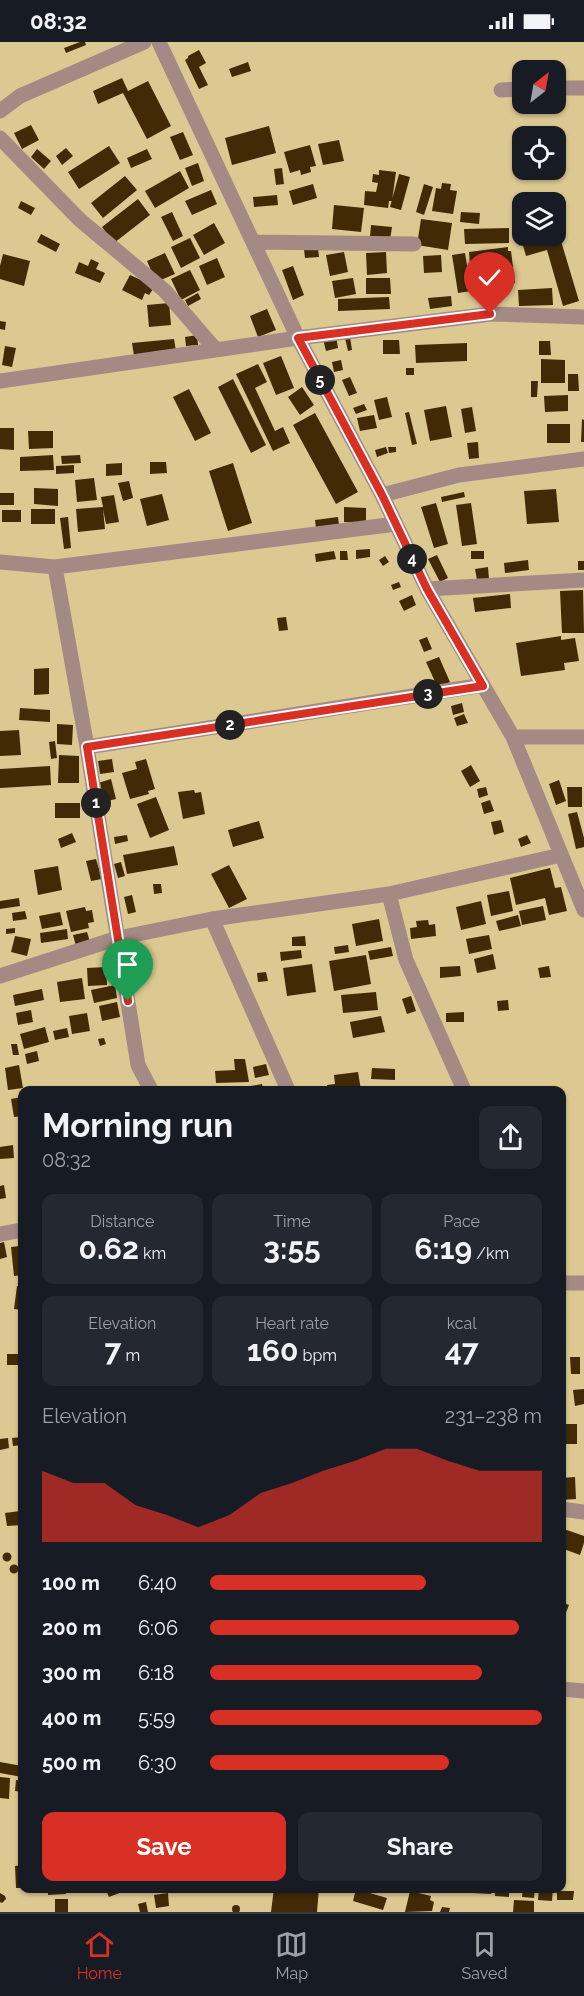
<!DOCTYPE html>
<meta charset="utf-8">
<style>
body{margin:0;font-family:Raleway,sans-serif;background:#242831;color:#f1f3f6;height:100vh;display:flex;flex-direction:column;font-size:22px;white-space:nowrap}
*{box-sizing:border-box;margin:0}
p{font-size:20px;color:#9ea1a6}
.icon{flex:none;width:33px;height:33px;fill:none;stroke:currentColor;stroke-width:2;stroke-linecap:round;stroke-linejoin:round}
.map{position:relative;flex:1;overflow:hidden}
.sheet{position:absolute;left:18px;top:1044px;width:548px;height:807px;display:flex;flex-direction:column;background:#171b24;border-radius:12px;box-shadow:0 2px 4px #0004}
.sheet>*{flex:none}
.needle{width:39px;rotate:31deg}
.fabs{position:absolute;left:512px;top:18px;display:grid;gap:12px}
.fabs a{display:grid;place-items:center;width:54px;height:54px;border-radius:12px;background:#171b24;box-shadow:0 2px 4px #0004;font-size:30px}
.pin{position:absolute;display:grid;place-items:center;width:51px;height:51px;color:#fff;margin:-62px -26px;border-radius:50% 50% 50% 0;rotate:-45deg;box-shadow:0 0 6px #0007}
.pin .icon{rotate:45deg}
.km{position:absolute;width:30px;height:30px;margin:-15px;border-radius:50%;background:#222;color:#fff;font-size:16px;line-height:30px;text-align:center}
.round{display:grid;place-items:center;flex:none;width:63px;height:63px;border-radius:12px;background:#242831}
.headline{display:flex;align-items:center;justify-content:space-between;height:102px;padding:0 24px}
h1{font-size:33px;font-weight:700;line-height:45px}
.figures{display:grid;grid-template-columns:repeat(3,1fr);gap:9px;height:102px;padding:6px 24px}
.figures div{display:grid;align-content:center;border-radius:12px;background:#242831;text-align:center}
.figures b{font-size:30px;font-weight:700}
.figures small{font-size:16px;font-weight:400}
.figures p{font-size:16px}
.chart{height:168px;padding:12px 24px}
.chart p{display:flex;justify-content:space-between}
.chart svg{width:100%;height:108px;margin-top:6px;fill:#d93025;opacity:.7}
.primary-button{display:flex;gap:12px;margin-top:auto;padding:12px 24px}
.primary-button a{flex:1;height:69px;border-radius:12px;background:#d93025;color:#fff;font-size:24px;font-weight:700;line-height:69px;text-align:center}
.primary-button a+a{background:#242831;color:#f1f3f6}
ul{padding:0 24px;list-style:none;font-size:20px}
li{display:grid;grid-template-columns:96px 72px 1fr;align-items:center;height:45px}
li i{height:15px;border-radius:8px;background:#d93025}
.status{display:flex;justify-content:space-between;align-items:center;height:42px;padding:0 30px;background:#171b24;direction:ltr}
.status svg{height:16px;fill:currentColor}
.dock{display:flex;justify-content:space-around;align-items:center;height:84px;border-top:2px solid #363941;background:#171b24;font-size:16px;color:#9ea1a6}
.dock a{display:grid;justify-items:center;gap:3px}
.dock .current{color:#d93025}
.map>svg:first-child{display:block}
</style>
<div class="status"><b>08:32</b><svg viewBox="0 0 49 12"><path d="M0 12V9h3v3zM5 12V6h3v6zM10 12V3h3v9zM15 12V0h3v12zM26 1h20v11H26zM47 4h2v5h-2z"/></svg></div>
<div class="map">
<svg width="584" height="1870" viewBox="0 0 584 1870">
<rect width="100%" height="100%" fill="#dcc891"/>
<path fill="#432a07" d="M80,0h5l1,3 -20,8 -2,-5z
M199,8l7,13 -7,4 9,18 -9,4 -14,-29 3,-2v-2z
M248,20l3,9 -19,6 -3,-8z
M122,36l6,13 20,-10 23,45 -24,13 -24,-46 -25,11 -5,-13z
M31,83l8,15 -17,9 -8,-16z
M269,84l7,27 -44,12 -7,-27z
M183,90l10,23 -13,5 -10,-23z
M339,98l5,21 -21,4 -5,-21z
M310,103l6,21 -6,1 1,5 -10,3 -1,-5 -10,3 -6,-21z
M109,104l11,17 -41,26 -11,-17z
M66,106l7,8 -11,9 -6,-9z
M37,107l14,12 -7,8 -13,-12z
M147,107l5,10 -21,9 -4,-10z
M198,121l6,18 -12,5 -7,-18z
M282,126l2,16 -8,1 -2,-16z
M379,128l17,2 -4,29h-3l-1,7 -24,-3 1,-14 11,1 2,-9 -6,-1 1,-8 6,1z
M180,129l9,17 -34,20 -10,-17z
M399,132l11,3 -9,33 -11,-3z
M125,134l12,14 -34,28 -12,-15z
M442,141l9,1 -1,6 7,1 -4,23 -21,-3 4,-23 5,1z
M313,142l4,14 -24,7 -4,-14z
M424,142l9,3 -9,28 -8,-3z
M211,148l6,14 -25,11 -7,-14z
M277,153l1,10 -24,2 -1,-10z
M138,157l12,16 -36,28 -12,-16z
M21,159l14,7 -4,7 -13,-7z
M334,163l30,3 -3,24 -29,-3z
M172,170l11,24 -10,5 -12,-24z
M461,170l19,1 -1,11 -19,-2z
M421,177l31,4 -4,27 -31,-5z
M214,181l11,20 -21,12 -11,-20z
M371,183l21,2 -2,13 -20,-3z
M509,186v15l-44,1 -1,-15z
M558,189l21,70 -16,5 -16,-56 -21,6 -4,-14 22,-6h11v-4z
M41,192l19,10 -4,8 -19,-10z
M190,196l10,20 -19,10 -10,-21z
M318,205l1,10 -14,1 -1,-9z
M508,205v4h3l4,32 -13,2 -3,-24 -29,3 -1,-12z
M344,210l4,20 -18,4 -4,-21z
M386,210l1,21 -20,2 -1,-22z
M165,211l10,21 -19,8 -9,-21z
M465,211l6,38 -13,2 -6,-38z
M3,212l27,7 -6,25 -24,-7v-13z
M441,213l1,17 -18,1 -1,-17z
M217,216l8,19 -18,8 -8,-19z
M91,217l8,4 -3,6 9,4 -5,10 -25,-10 4,-11 9,4z
M293,224l11,29 -11,5 -11,-30z
M190,228l10,20 -19,10 -10,-21z
M130,233l20,9 3,5 -4,6 -4,-2 -3,7 -20,-10z
M353,236l3,16 -21,4 -3,-17z
M366,236h24l1,16h-25z
M552,246l1,17 -34,1 -1,-16z
M198,251l3,6 -13,7 -3,-6z
M451,254l1,10 -22,3 -2,-11z
M389,255l1,12 -52,2v-12z
M169,261l2,22 -22,2 -2,-22z
M267,267l9,21 -18,7 -8,-21z
M0,279l6,1 -1,8 -5,-1z
M197,293l1,10 -12,1 -1,-9z
M336,294l2,12 -12,3 -3,-12z
M350,295l2,13 -4,1 -3,-13z
M174,297l2,12 -42,5 -2,-13z
M383,298h16l1,14h-17z
M539,299h11l1,14h-12z
M467,301v18l-51,2 -1,-18z
M5,304l11,2 -4,19 -10,-2z
M281,314l13,32 -18,7 -13,-32z
M541,317l24,1v23h-24z
M341,318l2,10 -9,2 -2,-10z
M258,322l9,18 -12,6 20,43 8,-4 7,16 -17,8 -37,-77z
M406,326h8v7h-8z
M568,332h10l1,17h-11z
M350,335l7,16 -8,3 -7,-16z
M233,337l33,66 -15,8 -33,-66z
M531,339h7l-1,16h-6z
M302,345l12,18 -14,10 -12,-18z
M189,347l22,44 -16,8 -22,-44z
M568,353v16l-23,1 -1,-16z
M387,355l5,20 -13,3 -5,-20z
M364,362l3,6 -11,4 -3,-6z
M446,364l6,31 -22,4 -6,-31z
M472,365l4,24 -11,2 -4,-24z
M409,370l8,32 -5,1 -7,-32z
M315,371l43,79 -22,12 -43,-79z
M374,373l3,13 -17,3 -3,-13z
M582,377l2,1v22h-3z
M547,382h23v19h-23z
M0,386h14v22l-14,-1z
M28,389h25v17l-24,1z
M478,400l1,16 -10,1 -2,-16z
M386,405l2,6 -11,4 -2,-7z
M388,405h8v5l-7,1z
M53,413l1,15 -34,1v-14z
M80,413l1,8 -19,1 -1,-8z
M150,420h16l1,11 -17,1z
M122,421v12l-16,1v-12z
M233,421l19,60 -24,8 -19,-60z
M74,423v8l-18,1v-8z
M94,436l3,22 -20,2 -2,-22z
M129,439l4,17 -10,3 -5,-18z
M34,446l24,1v17l-24,-2z
M556,447l3,33 -32,2 -3,-33z
M464,450l1,5 -23,5 -1,-5z
M0,451h14v12h-14z
M162,452l7,26 -22,6 -7,-27z
M114,453l5,27 -13,2 -3,-15 2,20 -27,3 -2,-23 27,-2 -2,-10z
M436,461l12,41 -14,4 -13,-41z
M471,461l6,41 -15,2 -6,-41z
M344,465l22,1v15l-22,-1z
M31,467h24v15h-24z
M2,468h19v12h-19z
M68,475l3,31 -7,1 -4,-31z
M338,475l1,8 -23,3 -1,-8z
M370,507v8l-14,2v-9z
M334,509l2,8 -20,3 -1,-8z
M340,509h7l1,9h-8z
M471,509h13v8h-13z
M437,513l11,23 -8,4 -12,-23z
M385,514l4,6 -6,4 -4,-6z
M528,518l1,10 -24,3 -1,-10z
M578,519h6v9h-6z
M488,525l1,12 -12,1 -2,-11z
M399,540l2,5 -8,3 -2,-5z
M583,548l1,43h-22l-2,-42z
M510,552l1,14 -36,4 -2,-14z
M412,553l4,10 -12,6 -5,-10z
M286,575l2,13 -9,1 -2,-13z
M561,594v4l14,-2 4,23 -15,2 1,7 -44,6 -5,-33z
M427,595l5,12 -8,3 -5,-12z
M439,615l11,25 -12,6 -12,-26z
M49,626v26l-15,1v-26z
M462,661l2,9 -11,3 -2,-9z
M20,666l30,2v12l-31,-2z
M464,672l4,9 -11,3 -3,-8z
M57,682l16,1 -1,20 -15,-1z
M19,688l2,25 -21,1v-25z
M55,699l2,17 -6,1 -2,-17z
M59,713l20,1v27h-21z
M112,717l2,13 -14,2 -2,-13z
M146,717l9,30 -7,2 1,3 -19,5 -8,-26 15,-4 -2,-7z
M471,723l9,16 -10,6 -9,-16z
M50,724l1,19 -51,3v-19z
M111,737l5,20 -13,3 -5,-19z
M559,738l7,21 -10,4 -7,-21z
M486,745l2,8 -9,3 -2,-9z
M567,745h15v20h-14z
M194,748l1,3 6,-1 4,22 -22,5 -5,-27z
M156,755l13,33 -19,8 -13,-34z
M490,758l4,11 -10,3 -3,-11z
M55,761h25v15h-25z
M577,770l7,26v9l-8,2 -8,-35z
M501,778l3,12 -10,3 -3,-13z
M259,779l5,17 -31,9 -5,-17z
M72,791l4,9 -15,6 -3,-9z
M127,793l1,6 -13,3 -1,-7z
M527,793l4,8 -10,4 -3,-8z
M174,804l4,19 -51,9 -4,-19z
M96,817l6,20 -11,2 -5,-20z
M121,820l4,14 -7,2 -4,-14z
M229,823l18,34 -18,9 -18,-34z
M58,824l4,24 -24,5 -4,-25z
M550,826l5,20 6,-1 6,24 -18,4 -4,-17 -29,7 -6,-27z
M153,842h8l1,9 -8,1z
M509,849l4,20 -22,5 -4,-21z
M132,853l4,17 -8,2 -4,-17z
M19,856l1,8 -20,3v-8z
M481,859l5,23 -25,6 -5,-23z
M543,864l3,14 -24,5 -3,-14z
M85,865l1,4 6,-1 2,12 -6,1 1,5 -18,4 -5,-21z
M25,869l2,8 -14,2 -1,-8z
M60,870l3,13 -21,4 -3,-13z
M518,873l3,11 -22,5 -3,-10z
M379,877l4,22 -27,5 -4,-22z
M428,878l1,5 6,-1 1,12 -25,3 -1,-11 7,-1 -1,-6z
M15,886v5l-9,1v-5z
M67,887l1,10 -27,4 -1,-10z
M87,890l3,10 -14,4 -3,-11z
M489,893l3,14 -23,5 -3,-15z
M15,894l16,3 -4,17 -16,-4z
M305,894l1,10h-14v-9z
M348,903l1,7 -14,2 -1,-7z
M391,905l2,9 -23,4 -2,-9z
M301,908l1,8 -21,3 -1,-9z
M493,912l3,15 -19,4 -3,-14z
M366,913l5,29 -37,7 -5,-30z
M312,922l4,28 -29,4 -4,-28z
M460,924l1,10 -21,2v-11z
M549,924l2,11 -11,1 -2,-10z
M106,925l1,18 -19,1 -1,-18z
M266,930l2,9 -10,1 -1,-9z
M82,936l3,21 -25,3 -3,-20z
M115,943l2,13 -23,5 -3,-13z
M42,947l2,11 -29,6 -2,-11z
M376,950l2,18 -35,3 -2,-18z
M411,954l5,15 -9,3 -5,-15z
M508,958l1,10 -11,1 -1,-10z
M117,960l3,15 -18,4 -3,-15z
M31,968l2,12 -15,3 -2,-12z
M464,970v10h-18v-9z
M87,971l3,18 -18,3 -3,-18z
M381,974l4,16 -32,6 -3,-16z
M45,985l4,15 -25,7 -4,-15z
M67,986l2,9 -14,3 -2,-9z
M104,996l2,6 -6,2 -2,-7z
M11,1002h6l2,11h-6z
M37,1009l2,10 -12,3 -2,-10z
M234,1017h11l4,23 -33,1 -1,-12 20,-1z
M266,1022l3,11 -14,3 -2,-11z
M19,1023l4,23 -15,2 -3,-22z
M372,1026l23,1v11l-24,-1z
M358,1030l3,18h-33l-1,-5 8,-1 -1,-9z
M262,1042l1,6h-27l-1,-1z
M22,1055v19l-8,1 -3,-18z
M13,1103l1,13 -14,1v-12z
M4,1143l2,13 -6,1v-13z
M4,1200l3,15 -7,2v-16z
M20,1204l2,29 -8,1 -3,-29z
M17,1244l5,1v23l-8,-1z
M7,1312h15v11h-15z
M570,1315h10v17h-9z
M584,1347v15l-9,2 -2,-16z
M561,1382h16v20h-16z
M22,1395v8l-9,1 -1,-8z
M8,1396l1,10 -9,2v-11z
M575,1435l1,22 -15,1v-22z
M20,1469l2,14 -15,1 -2,-13z
M561,1486l23,8v7l-4,12 -19,-7z
M2.5 1515a4.5 4.5 0 1 1 9 0a4.5 4.5 0 1 1-9 0Z
M9.5 1527a4.5 4.5 0 1 1 9 0a4.5 4.5 0 1 1-9 0Z
M561,1560l8,3 -4,10 -4,-1z
M0,1720l22,4v11l-22,-4z
M0,1735l10,1 -1,21 -9,-1z
M16,1738l6,1v11l-7,-1z
M22,1823v23h-6l-1,-22z
M48,1846h17l1,6 -18,1z
M105,1846h15l2,4 -13,5z
M274,1846h45l-2,24h-46z
M474,1846h18l-1,6 -18,-1z
M495,1846h14v9l-14,-1z
M523,1846h12l-1,10 -12,-1z
M539,1846h14l-1,13 -14,-1z
M356,1847l31,9 -4,12 -30,-9z
M410,1849l21,5 -1,4 4,2 -2,9 -27,1z
M557,1849h17l-1,9h-16z
M0,1851l5,3 1,3 -4,4 -2,-1z
M168,1851l1,13 -13,2 -2,-13z
M55,1857h13v13h-13z
M514,1858l20,1v11h-21z
M146,1860l2,10h-8l-2,-8z
M232 1867a4 4 0 1 1 8 0a4 4 0 1 1-8 0Z
M442,1865l8,1 -1,4h-9z"/>
<g fill="none" stroke-linecap="round" stroke-linejoin="round">
<path stroke="#a48a84" stroke-width="15" d="M159,0l139,296 84,157 45,94 86,148 71,173
M555,46h29
M501,48l21,-1
M0,69l20,-15 124,-54
M0,96l80,82 85,71 51,59
M253,200l161,2
M0,339l298,-43 193,-24 93,3
M382,453l77,-20 125,-16
M0,520l55,5 32,180 51,318 13,25
M55,525l341,-43
M427,547l157,-9
M513,695h71
M87,705l396,-62
M0,934l118,-38 94,-19
M288,1048l-76,-171 177,-25
M464,1048l-58,-130 -17,-66 172,-39
M0,1192l22,-4
M561,1241h23
M561,1467l23,3
M561,1647l23,2"/>
</g>
<g fill="none" stroke-linecap="round" stroke-linejoin="round">
<g stroke="#fff" stroke-width="12">
<path id="route" d="M128,959l-41,-254 396,-61 -56,-97 -45,-94 -84,-157 192,-24"/>
</g>
<use href="#route" stroke="#d93025" stroke-width="8"/>
</g>
</svg>
<div class="fabs">
<a><svg class="needle" viewBox="-14 -14 28 28"><path d="M0-13l5 13h-10z" fill="#e53935"/><path d="M0 13l5-13h-10z" fill="#9ea1a6"/></svg></a>
<a><svg class="icon" aria-label="locate" viewBox="0 0 24 24"><circle cx="12" cy="12" r="6"/><path d="M12 2v4M12 18v4M2 12h4M18 12h4"/></svg></a>
<a><svg class="icon" aria-label="layers" viewBox="0 0 24 24"><path d="M12 4l9 5-9 5-9-5zM3 14l9 5 9-5"/></svg></a>
</div>
<div class="pin" style="left:128px;top:959px;background:#1e9e55"><svg class="icon" aria-label="arrive" viewBox="0 0 24 24"><path d="M6 21V4h12l-3 4 3 4H6"/></svg></div>
<div class="pin" style="left:490px;top:272px;background:#d93025"><svg class="icon" aria-label="check" viewBox="0 0 24 24"><path d="M5 12l5 5 9-10"/></svg></div>
<b class="km" style="left:96px;top:761px">1</b>
<b class="km" style="left:230px;top:683px">2</b>
<b class="km" style="left:428px;top:652px">3</b>
<b class="km" style="left:412px;top:517px">4</b>
<b class="km" style="left:320px;top:338px">5</b>
<section class="sheet">
<div class="headline"><div><h1>Morning run</h1><p>08:32</p></div><a class="round"><svg class="icon" aria-label="share" viewBox="0 0 24 24"><path d="M12 15V3M7 8l5-5 5 5M5 13v7h14v-7"/></svg></a></div>
<div class="figures">
<div><p>Distance</p><b>0.62<small> km</small></b></div>
<div><p>Time</p><b>3:55</b></div>
<div><p>Pace</p><b>6:19<small> /km</small></b></div>
</div>
<div class="figures">
<div><p>Elevation</p><b>7<small> m</small></b></div>
<div><p>Heart rate</p><b>160<small> bpm</small></b></div>
<div><p>kcal</p><b>47</b></div>
</div>
<div class="chart"><p><span>Elevation</span>231–238 m</p>
<svg viewBox="0 0 160 44" preserveAspectRatio="none"><path d="M0 44V15L10 20L20 20L30 29L40 33L50 38L60 33L70 24L80 20L90 15L100 11L110 6L120 6L130 11L140 15L150 15L160 15V44z"/></svg>
</div>
<ul>
<li><b>100 m</b>6:40<i style="width:65%"></i></li>
<li><b>200 m</b>6:06<i style="width:93%"></i></li>
<li><b>300 m</b>6:18<i style="width:82%"></i></li>
<li><b>400 m</b>5:59<i style="width:100%"></i></li>
<li><b>500 m</b>6:30<i style="width:72%"></i></li>
</ul>
<div class="primary-button"><a>Save</a><a>Share</a></div>
</section>
</div>
<nav class="dock">
<a class="current"><svg class="icon" aria-label="home" viewBox="0 0 24 24"><path d="M3 11l9-7 9 7M6 9v11h12V9"/></svg>Home</a>
<a><svg class="icon" aria-label="map" viewBox="0 0 24 24"><path d="M3 6l6-2 6 2 6-2v14l-6 2-6-2-6 2zM9 4v14M15 6v14"/></svg>Map</a>
<a><svg class="icon" aria-label="saved" viewBox="0 0 24 24"><path d="M7 4h10v16l-5-4-5 4z"/></svg>Saved</a>
</nav>
